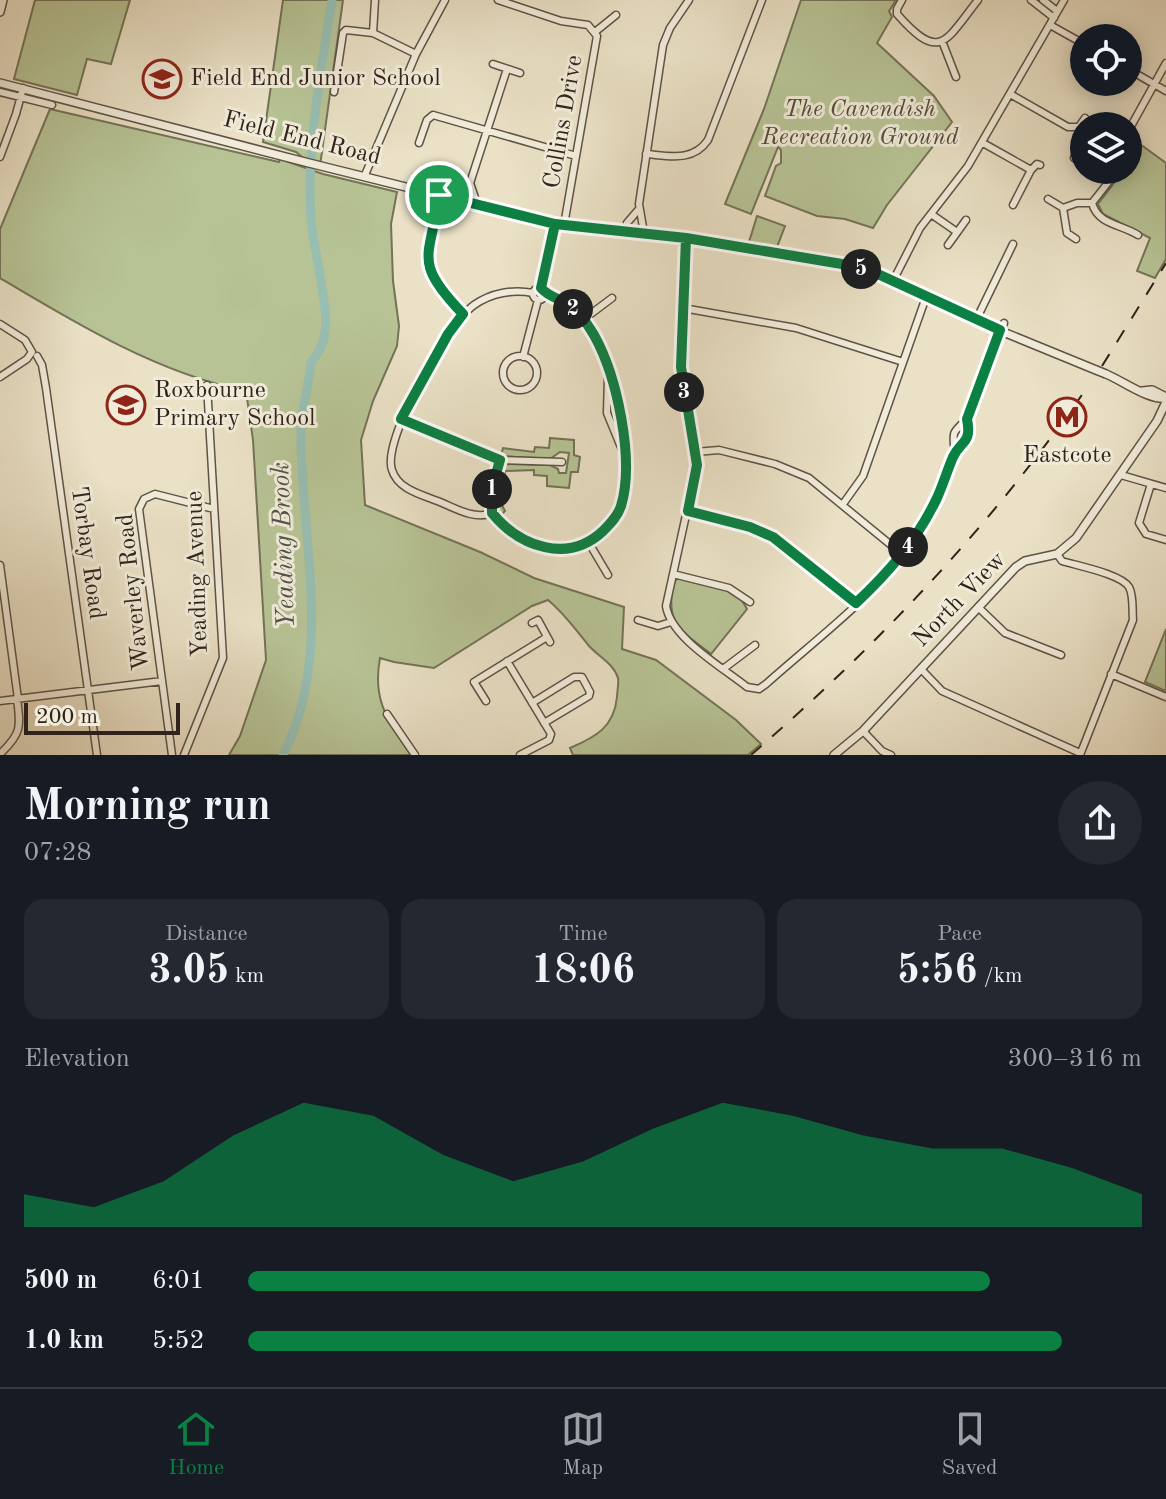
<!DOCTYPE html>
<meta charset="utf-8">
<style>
body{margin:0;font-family:"Old Standard TT",serif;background:#242831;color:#f1f3f6;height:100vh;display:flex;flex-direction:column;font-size:30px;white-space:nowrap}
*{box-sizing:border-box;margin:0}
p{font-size:26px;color:#9ea1a6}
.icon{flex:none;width:44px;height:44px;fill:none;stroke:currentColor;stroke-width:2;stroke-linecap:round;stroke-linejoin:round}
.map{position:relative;height:755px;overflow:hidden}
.panel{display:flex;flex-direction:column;background:#171b24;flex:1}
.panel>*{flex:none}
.fabs{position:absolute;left:1070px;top:24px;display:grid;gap:16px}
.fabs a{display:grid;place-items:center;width:72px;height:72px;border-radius:50%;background:#171b24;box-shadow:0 4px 20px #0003;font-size:40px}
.scale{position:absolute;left:24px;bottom:20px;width:156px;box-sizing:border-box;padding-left:8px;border:4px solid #31231b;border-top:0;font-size:22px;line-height:28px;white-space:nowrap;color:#31231b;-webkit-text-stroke:6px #f1ecda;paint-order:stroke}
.pin{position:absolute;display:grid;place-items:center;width:68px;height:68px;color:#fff;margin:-34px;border:4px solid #fff;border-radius:50%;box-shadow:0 2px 8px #0007}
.km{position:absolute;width:40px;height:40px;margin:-20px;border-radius:50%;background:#222;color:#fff;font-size:22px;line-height:40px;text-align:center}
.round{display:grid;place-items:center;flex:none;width:84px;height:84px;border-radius:42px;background:#242831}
.headline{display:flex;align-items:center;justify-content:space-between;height:136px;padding:0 24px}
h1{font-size:44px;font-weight:700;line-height:60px}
.figures{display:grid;grid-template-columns:repeat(3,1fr);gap:12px;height:136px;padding:8px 24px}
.figures div{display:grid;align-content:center;border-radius:20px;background:#242831;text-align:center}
.figures b{font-size:40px;font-weight:700}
.figures small{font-size:22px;font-weight:400}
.figures p{font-size:22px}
.chart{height:224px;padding:16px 24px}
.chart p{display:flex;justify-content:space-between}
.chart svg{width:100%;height:144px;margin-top:8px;fill:#0b8043;opacity:.7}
ul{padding:0 24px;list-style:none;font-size:26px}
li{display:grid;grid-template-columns:128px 96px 1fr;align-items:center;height:60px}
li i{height:20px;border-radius:10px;background:#0b8043}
.menu{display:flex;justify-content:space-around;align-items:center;height:112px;border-top:2px solid #363941;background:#171b24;font-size:22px;color:#9ea1a6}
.menu a{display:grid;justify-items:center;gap:4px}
.menu .selected{color:#0b8043}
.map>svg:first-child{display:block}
</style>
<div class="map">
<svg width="1166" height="755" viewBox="0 0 1166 755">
<rect width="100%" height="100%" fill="#eae1c6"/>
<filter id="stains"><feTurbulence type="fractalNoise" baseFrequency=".0025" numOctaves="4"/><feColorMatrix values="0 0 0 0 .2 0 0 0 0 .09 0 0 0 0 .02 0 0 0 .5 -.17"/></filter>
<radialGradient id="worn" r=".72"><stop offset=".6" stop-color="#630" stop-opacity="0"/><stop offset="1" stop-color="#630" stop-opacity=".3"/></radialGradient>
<path fill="#b7c395" stroke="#747358" stroke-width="2" d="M35,0h95l-19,64 -24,-5 -10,36 -63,-16z
M283,0h60l-23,166 -11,-3 -13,-11 -33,-10z
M801,0h95l-7,11 3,6 -15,26 57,53 18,26 -65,83 -14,23 -28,-9 -28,-3 -52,-20 11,-30 5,-3v-13l-3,-3 -27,67 -26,-10 39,-95z
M50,109l229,53 1,-3 43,15 74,18 -6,32 2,57 6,45 -2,20 -24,55 -12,39 4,65 115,47 54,26 90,29 -2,42 34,11 80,60 25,24 -13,11h-175l-3,-7c26,-11 44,-21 47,-51 0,-5 2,-14 1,-19 -4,-14 -20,-22 -29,-32 -14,-17 -24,-32 -41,-46l-16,6 -98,62 -40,-6 -14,-4c-8,43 8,62 31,97h-182l11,-19 26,-76 -13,-220 -7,-49c-88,-18 -169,-67 -246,-113v-49z
M1133,139l33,24v96l-11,19 -18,-7 13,-33 -47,-24 -5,-10 26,-34h4v-14z
M757,216l28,10 -8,21 -28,-5z
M550,438l24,2v15l6,2 -2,15h-7l-2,16 -22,-2v-10l-13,-1v-5l-29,1 -4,32 4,8 -5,5 -5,-20 8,-32 47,1 8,4 1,4h7l3,-20 -9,-1 -10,7 -49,-3 2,-8 31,4 1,-5 14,1z
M678,578c24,5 59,7 69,31l-36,45c-30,-23 -47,-31 -37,-72z
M1166,629v62l-21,-9z"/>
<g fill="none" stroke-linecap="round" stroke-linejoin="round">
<path stroke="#98beb2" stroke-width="9" d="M283,755c51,-100 18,-214 18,-321 0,-24 8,-48 10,-72 22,-23 14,-53 10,-81 -3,-20 -8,-41 -10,-61 -5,-74 10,-148 21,-220"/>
<g stroke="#5f5246" stroke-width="9">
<path id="minor" d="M375,0l-2,33 43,21
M498,0l63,21 27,4 9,11 -33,189
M902,0l-5,9v5c43,49 48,28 81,-14
M1031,0l23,18
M1043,0l14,11
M1050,25l34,19
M595,32l21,-17
M942,41l14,36
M493,64l27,9
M1128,69l38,22
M0,92l52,13
M334,92l9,-59 3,-3 27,3
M1010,94l58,33h9l6,9
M1078,128l7,-10
M1128,138l2,-10 36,-65
M419,143l8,-23 6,-5 143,41
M983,143l48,27 -18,35
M1084,143v3
M646,154c24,2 47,8 62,-14l54,-140
M0,157l16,-43 7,-26
M1074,158l10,-3
M1031,170l6,-6 3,1
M1118,170l-26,33c6,22 29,21 46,32
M365,175l51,-121 29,-54
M439,195c-7,63 -28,64 24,119
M452,198l18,-15
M1048,199l15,9 14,-5h15
M477,204l-7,-21 37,-114
M1063,208l4,25 9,6
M931,214l26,18
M627,223l12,-14
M644,233l-5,-29 24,-159 7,-17 19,-28
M686,238l-5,129 16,98 -31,141c5,32 56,61 81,81l12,2 7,-5c49,-44 107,-86 145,-140 19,-28 29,-58 43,-88 9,-18 18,-10 13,-37
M948,245l18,-25
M893,281l27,-53 48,-62 96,-166
M533 294a6 6 0 1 1 12 0a6 6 0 1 1-12 0Z
M541,288l14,-64
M683,308l113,20 107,34
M980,312l33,-68
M584,319l28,-21
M0,324l25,16 7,12 -5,7 -27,18
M37,356l5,9 4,23 51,367
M503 373a17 17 0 1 1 34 0a17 17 0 1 1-34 0Z
M523,357l15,-57
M608,375l-1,38 16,39
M401,419l99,41
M695,452l24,-2 56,14 34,14 93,76
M955,454c-2,-22 -5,-19 12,-35l37,-96
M1121,475l45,13
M1151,484l-12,39 7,11 20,6
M843,504l20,-28 63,-179
M688,511l62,16 23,10 83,66
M492,513c34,41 101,54 127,-3 20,-43 -6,-152 -34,-189 -10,-14 -24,-20 -40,-27
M492,513c-17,7 -35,-4 -52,-11 -17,-7 -42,-12 -48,-32 -11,-30 57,-147 82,-165 17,-12 39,-16 59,-12
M492,513v-25l8,-28 62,2
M589,543l19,32
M1057,554l5,7c16,5 59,13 67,26 5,9 3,24 4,33l-53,135
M0,565l18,134
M673,574l56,14 21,14
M978,607l27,26 56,22
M638,620l20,6 13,-4
M532,623l6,-3 12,22
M507,661l44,73 -2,6 -29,15
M723,669l32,-24
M921,669l21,22 138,62
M1111,674l55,23
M0,701l162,-20
M486,701l-12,-19 73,-45
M532,703l42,-26h8l8,15 -1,4 -45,27
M387,714l28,41
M863,731l19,20 9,4
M0,754c21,-20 21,-26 17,-55
M172,755l-33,-246 5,-10 11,-5 59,15
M184,755l39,-97 -16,-273"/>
</g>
<g stroke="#5f5246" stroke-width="10">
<path id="tertiary" d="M0,12l3,-12
M0,83l309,80 246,61 131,14 156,26 38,11 106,50 110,45
M1106,374c17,7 44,27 60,24
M1142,391l10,-1 14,7
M834,755l29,-24 153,-164 9,-6 32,-7 19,-16 81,-117 9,-19"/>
</g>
<use href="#minor" stroke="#f1ecda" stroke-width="6"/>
<use href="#tertiary" stroke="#f1ecda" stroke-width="7"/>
<path stroke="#31231b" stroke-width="2" stroke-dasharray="14 14" stroke-linecap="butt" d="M1102,366l64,-103
M751,755c125,-108 238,-227 333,-363"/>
<g stroke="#5f5246" stroke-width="10" stroke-linecap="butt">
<path id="tertiary-bridge" d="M1096,370l10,4"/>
</g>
<use href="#tertiary-bridge" stroke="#f1ecda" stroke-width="7"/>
</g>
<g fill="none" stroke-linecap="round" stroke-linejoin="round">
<g stroke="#fff" stroke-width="16">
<path id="route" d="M439,195c-8,63 -28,65 24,119l-15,20 -47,85 99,41 -8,28v25c28,34 76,51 111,18 7,-7 15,-15 18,-25 14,-46 -4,-130 -27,-171 -7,-12 -16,-25 -28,-32 -9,-5 -18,-7 -25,-15l14,-64 131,14 -5,129 16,98 -9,46 62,16 23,10 83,66c33,-31 61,-63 81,-105 6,-13 10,-27 16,-41 8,-17 19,-13 14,-38l33,-89 -120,-55 -38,-11 -156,-26 -122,-13 -9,-1 -116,-29"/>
</g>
<use href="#route" stroke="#0b8043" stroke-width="10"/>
</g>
<defs>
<g id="school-ring" transform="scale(2)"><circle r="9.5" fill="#f1ecda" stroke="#8f2418" stroke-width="1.5"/><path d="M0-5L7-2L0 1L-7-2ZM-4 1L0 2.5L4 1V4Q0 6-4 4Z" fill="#8f2418"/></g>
<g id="metro-ring" transform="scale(2)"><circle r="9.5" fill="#f1ecda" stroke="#8f2418" stroke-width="1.5"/><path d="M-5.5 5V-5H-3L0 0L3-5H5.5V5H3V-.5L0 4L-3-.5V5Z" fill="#8f2418"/></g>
</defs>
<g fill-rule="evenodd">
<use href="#school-ring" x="162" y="79"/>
<use href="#school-ring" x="126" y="405"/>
<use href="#metro-ring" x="1067" y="417"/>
</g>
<g text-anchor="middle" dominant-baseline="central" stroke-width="6" stroke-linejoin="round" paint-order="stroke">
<g font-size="24" fill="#31231b" stroke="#f1ecda" text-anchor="start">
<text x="190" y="79">Field End Junior School</text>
<text x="154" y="391">Roxbourne<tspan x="154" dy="28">Primary School</tspan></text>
<text x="1067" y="456" text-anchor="middle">Eastcote</text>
</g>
<g font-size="24" font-style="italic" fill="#524b3a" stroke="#f1ecda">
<text x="860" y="110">The Cavendish<tspan x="860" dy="28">Recreation Ground</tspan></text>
</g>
<g font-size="24" fill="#31231b" stroke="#f1ecda">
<text transform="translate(564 122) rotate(-80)">Collins Drive</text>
<text transform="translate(302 139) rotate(14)">Field End Road</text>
<text transform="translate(87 553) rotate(82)">Torbay Road</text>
<text transform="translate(198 574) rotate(-92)">Yeading Avenue</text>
<text transform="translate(134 592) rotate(-96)">Waverley Road</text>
<text transform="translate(960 600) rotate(-46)">North View</text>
</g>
<g font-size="26" font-style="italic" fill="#505248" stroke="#f1ecda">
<text transform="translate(284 545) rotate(-92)">Yeading Brook</text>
</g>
</g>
<rect width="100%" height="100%" filter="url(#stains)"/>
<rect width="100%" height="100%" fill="url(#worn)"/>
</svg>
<div class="fabs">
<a><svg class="icon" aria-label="locate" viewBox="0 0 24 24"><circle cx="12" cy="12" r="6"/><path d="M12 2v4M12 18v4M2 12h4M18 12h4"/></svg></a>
<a><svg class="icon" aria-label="layers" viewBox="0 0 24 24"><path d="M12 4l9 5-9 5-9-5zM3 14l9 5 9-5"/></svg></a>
</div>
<div class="scale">200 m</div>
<div class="pin" style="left:439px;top:195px;background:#1e9e55"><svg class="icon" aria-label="arrive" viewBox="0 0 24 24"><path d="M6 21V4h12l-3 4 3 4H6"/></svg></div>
<b class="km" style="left:492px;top:489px">1</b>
<b class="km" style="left:573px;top:309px">2</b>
<b class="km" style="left:684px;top:392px">3</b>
<b class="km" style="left:908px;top:547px">4</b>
<b class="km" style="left:861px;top:269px">5</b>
</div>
<section class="panel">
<div class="headline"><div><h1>Morning run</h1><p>07:28</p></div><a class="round"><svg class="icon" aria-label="share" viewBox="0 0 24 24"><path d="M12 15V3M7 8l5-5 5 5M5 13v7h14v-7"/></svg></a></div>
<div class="figures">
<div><p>Distance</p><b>3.05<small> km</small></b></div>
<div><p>Time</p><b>18:06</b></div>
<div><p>Pace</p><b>5:56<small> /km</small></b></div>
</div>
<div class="chart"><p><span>Elevation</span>300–316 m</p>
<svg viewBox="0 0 160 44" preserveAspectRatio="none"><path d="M0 44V34L10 38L20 30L30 16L40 6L50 10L60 22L70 30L80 24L90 14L100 6L110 10L120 16L130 20L140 20L150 26L160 34V44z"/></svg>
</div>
<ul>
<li><b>500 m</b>6:01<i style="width:83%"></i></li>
<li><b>1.0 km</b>5:52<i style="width:91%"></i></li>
</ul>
</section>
<nav class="menu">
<a class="selected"><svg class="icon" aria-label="home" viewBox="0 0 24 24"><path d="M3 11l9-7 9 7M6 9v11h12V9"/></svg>Home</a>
<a><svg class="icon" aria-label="map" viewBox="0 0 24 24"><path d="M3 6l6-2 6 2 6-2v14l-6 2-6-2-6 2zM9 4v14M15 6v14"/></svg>Map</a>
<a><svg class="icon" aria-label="saved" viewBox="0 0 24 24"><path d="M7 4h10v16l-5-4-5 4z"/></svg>Saved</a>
</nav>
